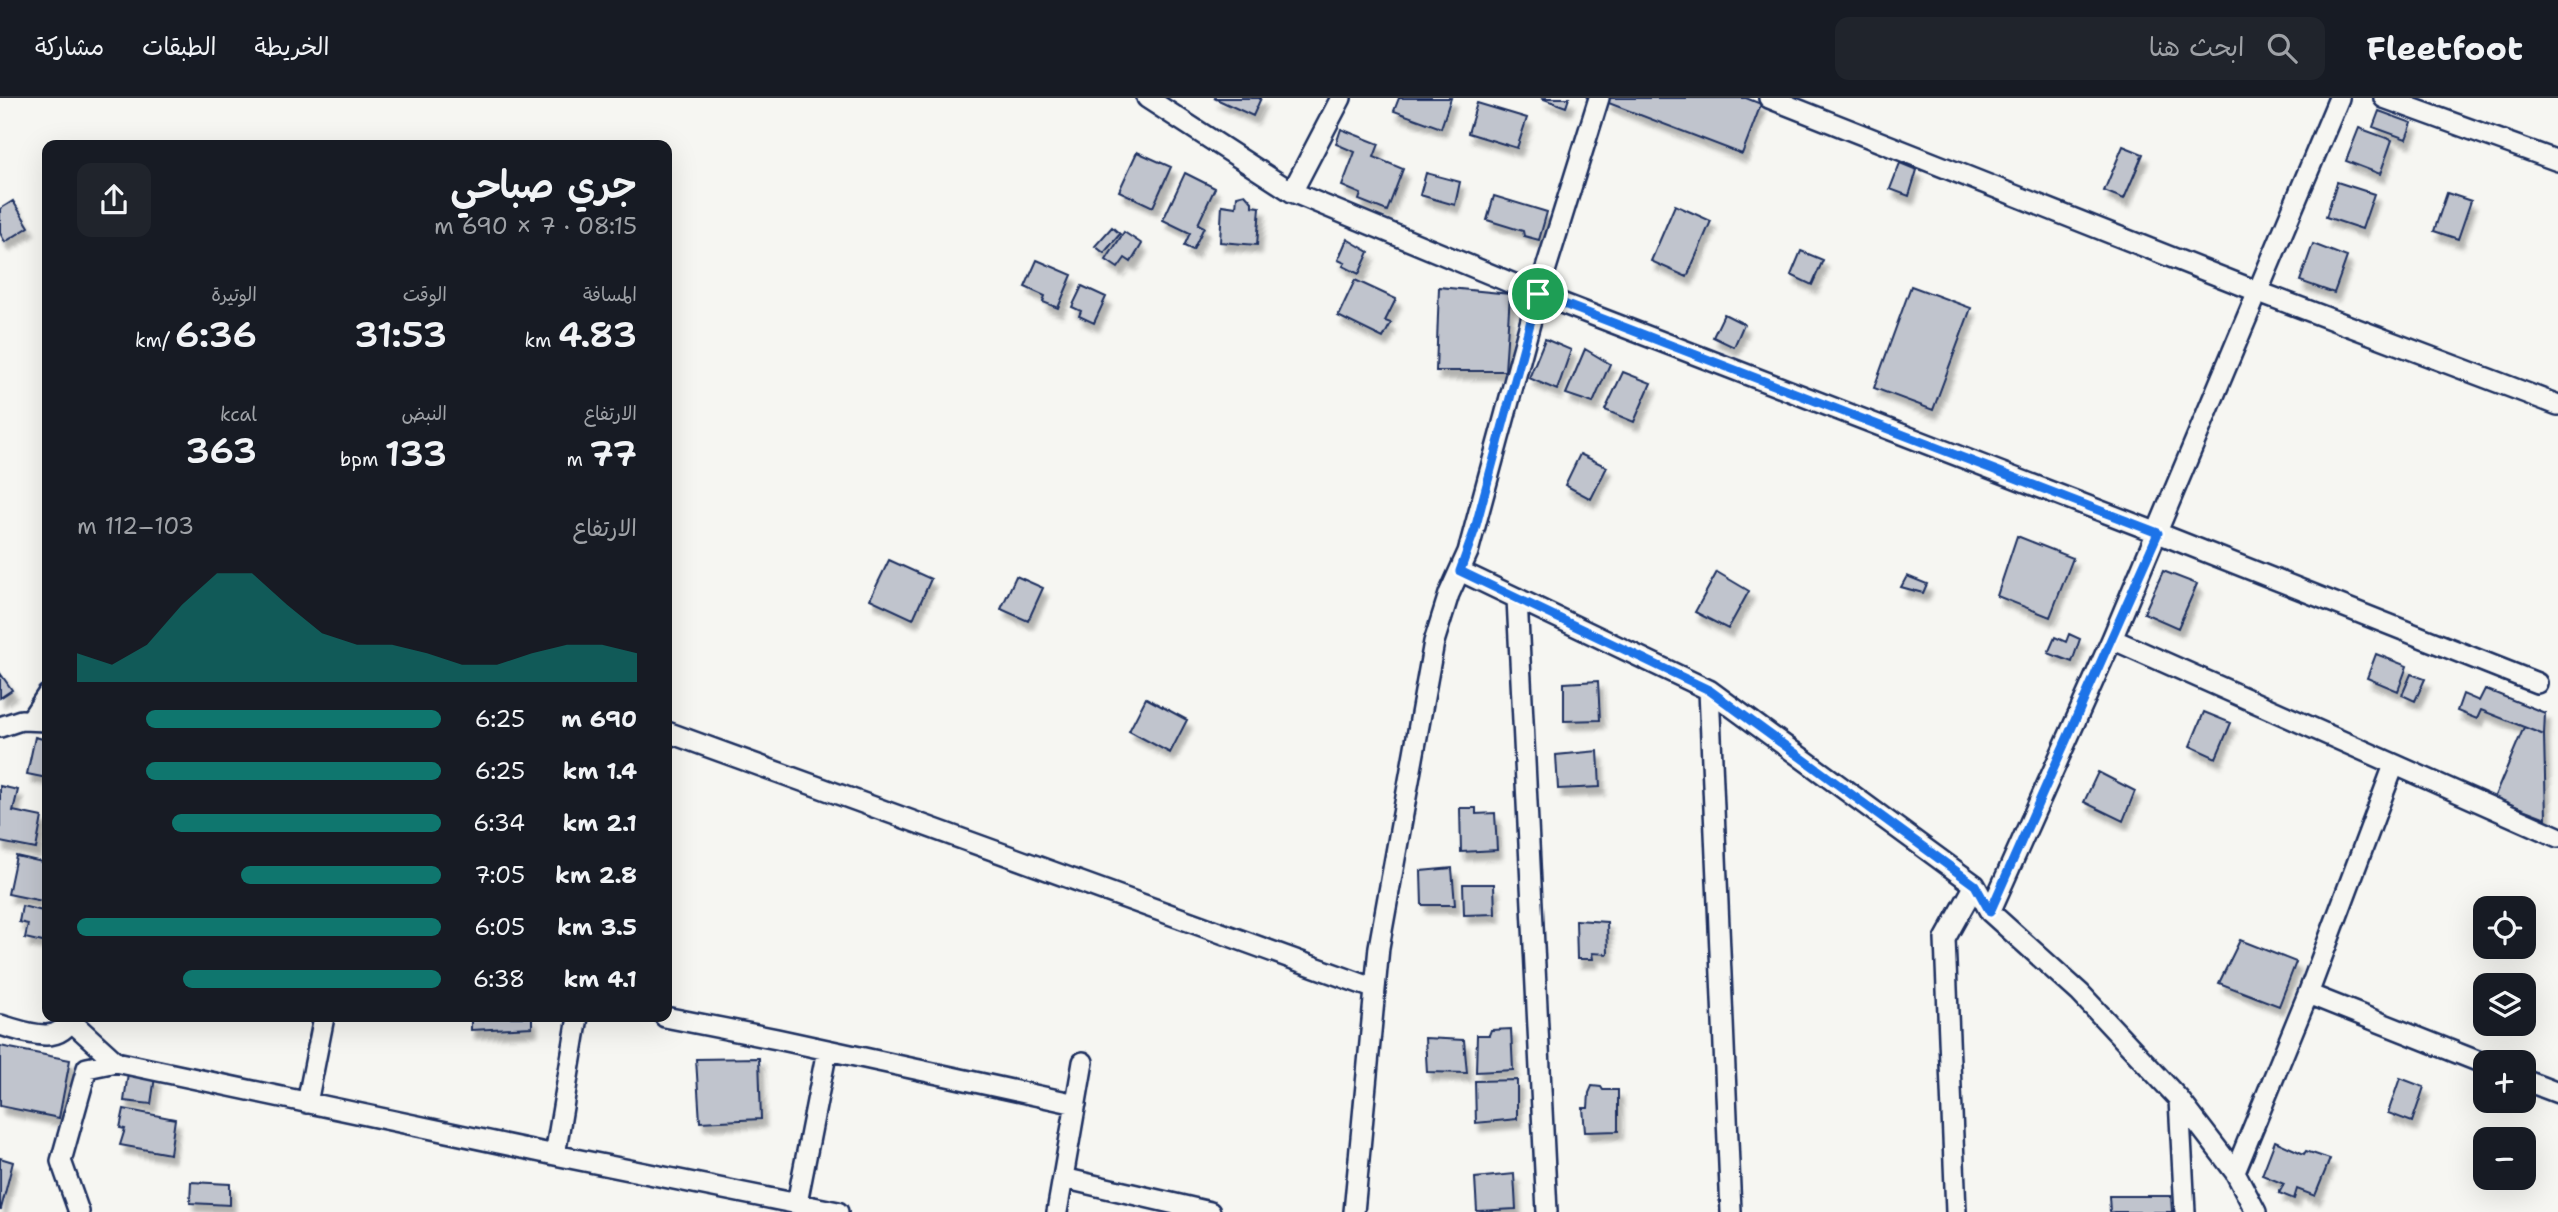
<!DOCTYPE html>
<html lang="ar">
<meta charset="utf-8">
<style>
body{margin:0;font-family:"Shantell Sans","Playpen Sans Arabic",sans-serif;background:#20242c;color:#f1f3f6;direction:rtl;height:100vh;display:flex;flex-direction:column;font-size:26px;white-space:nowrap}
*{box-sizing:border-box;margin:0}
p{font-size:23px;color:#9ea1a6}
.icon{flex:none;width:38px;height:38px;fill:none;stroke:currentColor;stroke-width:2;stroke-linecap:round;stroke-linejoin:round}
.map{position:relative;flex:1;overflow:hidden;direction:ltr}
.sheet{position:absolute;left:42px;top:42px;width:630px;height:882px;display:flex;flex-direction:column;background:#171b24;border-radius:14px;box-shadow:0 7px 28px #0002;direction:rtl}
.sheet>*{flex:none}
.controls{position:absolute;left:2473px;top:798px;display:grid;gap:14px}
.controls a{display:grid;place-items:center;width:63px;height:63px;border-radius:14px;background:#171b24;box-shadow:0 7px 28px #0002;font-size:35px}
.pin{position:absolute;display:grid;place-items:center;width:60px;height:60px;color:#fff;margin:-30px;border:4px solid #fff;border-radius:50%;box-shadow:0 2px 7px #0007}
.round{display:grid;place-items:center;flex:none;width:74px;height:74px;border-radius:14px;background:#20242c}
.overview{display:flex;align-items:center;justify-content:space-between;height:119px;padding:0 35px}
h1{font-size:38px;font-weight:600;line-height:52px}
.stats{display:grid;grid-template-columns:repeat(3,1fr);gap:10px;height:119px;padding:7px 35px}
.stats div{display:grid;align-content:center}
.stats b{font-size:35px;font-weight:600}
.stats small{font-size:19px;font-weight:400}
.stats p{font-size:19px}
.chart{height:196px;padding:14px 35px}
.chart p{display:flex;justify-content:space-between}
.chart svg{width:100%;height:126px;margin-top:7px;fill:#0f766e;opacity:.7}
ul{padding:0 35px;list-style:none;font-size:23px}
li{display:grid;grid-template-columns:112px 84px 1fr;align-items:center;height:52px}
li i{height:18px;border-radius:9px;background:#0f766e}
header{display:flex;align-items:center;gap:42px;box-sizing:border-box;height:98px;padding:0 35px;background:#171b24;border-bottom:2px solid #363941}
header strong{font-size:33px}
nav{display:flex;gap:38px;margin-inline-start:auto;font-size:24px}
.search{width:490px;height:63px;background:#20242c;display:flex;align-items:center;gap:18px;box-sizing:border-box;padding:0 24px;border-radius:14px;color:#9ea1a6;font-size:26px}
.map>svg:first-child{display:block}
</style>
<header>
<strong>Fleetfoot</strong>
<div class="search"><svg class="icon" aria-label="search" viewBox="0 0 24 24"><circle cx="10" cy="10" r="6"/><path d="M15 15l6 6"/></svg>ابحث هنا</div>
<nav><a>الخريطة</a><a>الطبقات</a><a>مشاركة</a></nav>
</header>
<div class="map">
<svg width="2558" height="1114" viewBox="0 0 2558 1114">
<defs>
<filter id="shadow"><feDropShadow dx="4.5" dy="8" stdDeviation="2" flood-color="#0004"/></filter>
</defs>
<rect width="100%" height="100%" fill="#f6f6f2"/>
<filter id="ink" filterUnits="userSpaceOnUse"><feTurbulence type="fractalNoise" baseFrequency=".0143" numOctaves="2"/><feDisplacementMap in="SourceGraphic" scale="14" xChannelSelector="R" yChannelSelector="G"/><feConvolveMatrix kernelMatrix="1 2 1 2 8 2 1 2 1" color-interpolation-filters="sRGB"/></filter>
<g filter="url(#ink)">
<path fill="#c0c4cd" stroke="#1b2f5e" stroke-width="2" filter="url(#shadow)" d="M1214,0h47l-8,18z
M1399,0h52l-10,30 -47,-17z
M1541,0h28l-3,9z
M1608,0h138l15,6 -19,50 -136,-52z
M1477,5l50,15 -10,30 -49,-15z
M2379,13l33,12 -6,16 -33,-12z
M2359,30l33,12 -12,34 -34,-13z
M1341,31l38,15 -5,13 29,12 -16,42 -28,-11 2,-6 -19,-8 13,-34 -19,-8z
M2123,48l20,8 -19,45 -20,-8z
M1137,54l34,15 -18,40 -34,-16z
M1900,65l17,7 -8,26 -19,-7z
M1185,75l30,15 -17,36 6,3 -11,23 -9,-4 6,-13 -27,-13z
M1426,75l34,9 -5,23 -35,-10z
M2337,84l37,12 -12,35 -36,-12z
M2447,95l24,8 -13,38 -24,-8z
M1245,96l7,8v4l8,1 -3,38 -37,-3 2,-37 14,2 1,-11z
M1494,98l53,16 -8,28 -15,-4 -1,-5 -36,-11z
M13,103l16,26 -24,15 -5,-9v-24z
M1675,107l36,16 -24,56 -36,-16z
M1112,129l8,7 -16,19 -9,-7z
M1124,134l18,12 -11,18 -6,-4 -7,10 -12,-8z
M1347,141l22,13 -10,22 -16,-8 2,-3 -7,-3z
M2313,146l34,13 -13,36 -34,-12z
M1801,153l22,9 -11,25 -21,-10z
M1037,162l35,15 -14,33 -15,-6 2,-6 -20,-9z
M1355,182l41,19 -11,22 6,2 -8,15 -45,-22z
M1082,188l24,11 -12,26 -15,-7 2,-5 -9,-4z
M1911,188l60,22 -38,102 -59,-22z
M1439,189l71,7 -5,77h-69z
M1724,216l20,10 -10,23 -21,-10z
M1545,241l26,11 -14,40 -28,-12z
M1585,251l25,15 -17,39 -27,-9z
M1623,274l28,11 -17,39 -29,-12z
M1580,356l27,13 -16,32 -26,-14z
M2017,438l56,22 -23,59 -53,-21z
M889,462l42,19 -18,40 -43,-20z
M2163,473l34,13 -19,44 -34,-15z
M1717,474l32,19 -21,38 -33,-17z
M1016,478l27,12 -15,33 -27,-12z
M1907,478l20,8 -4,9 -22,-6z
M2069,536l11,5 -8,23 -24,-9 7,-16 11,5z
M2376,556l31,12 -9,25 -31,-13z
M0,575l12,17 -12,8z
M2411,576l14,5 -10,22 -13,-6z
M1598,583l2,39 -36,1v-38z
M2485,591l60,24 -1,22 -63,-25 -4,9 -20,-8 6,-17 16,7z
M1146,600l41,22 -17,33 -41,-22z
M2204,614l27,11 -15,35 -26,-12z
M2524,629l20,8 2,83 -52,-20z
M35,639l12,3v38l-20,-4z
M1598,653l2,36 -42,2 -2,-34z
M2098,674l37,19 -12,30 -39,-19z
M0,688l18,4 -5,21 29,6 -6,32 -36,-7z
M1460,710h16v6l19,-1 2,37 -36,2z
M16,758l31,7v39l-39,-8z
M1452,770l3,37h-33l-1,-34z
M1463,786h31l1,30 -31,1z
M22,808l25,6v31l-22,-5 3,-14 -9,-2z
M1576,822l31,2 1,32 -16,-1 1,6h-16z
M2240,842l56,22 -17,44 -60,-23z
M471,919h61v10l-61,3z
M1511,931l2,41 -37,2 1,-37h12l2,-5z
M1425,940l39,2 3,33 -40,-1z
M0,948l70,14 -11,58 -59,-12z
M759,960l2,61 -61,3 -4,-63z
M128,975l27,4 -4,27 -27,-3z
M2400,980l24,9 -12,35 -24,-9z
M1517,982v39l-41,4 -1,-42z
M1592,988l9,1 2,3h15v41l-33,1 -2,-24h5l1,-15z
M124,1011l51,10 -5,35 -50,-9 5,-16 -5,-1z
M2275,1043l29,13 2,-3 24,8 -15,37 -18,-7 -3,10 -15,-6 5,-9 -22,-9z
M0,1060l13,4 -12,47h-1z
M1514,1076l2,35 -39,2 -2,-33z
M191,1084l39,2v21l-40,-2z
M2109,1098h62l1,16h-62z"/>
<g fill="none" stroke-linecap="round" stroke-linejoin="round">
<g stroke="#1b2f5e" stroke-width="24">
<path id="street" d="M1147,0l145,94 246,102 620,239 379,150
M1769,0l490,194 299,113
M2384,0l174,63
M1292,94l49,-94
M1460,473l249,119 266,195 15,27 90,81 99,106 56,73 21,40
M1517,500l30,614
M2112,541l446,198
M1709,592l22,522
M31,621l16,-24
M0,629l21,-7 26,1
M667,634l706,256
M1990,814l122,-273 227,-541
M2308,896l177,70
M665,919l112,22 299,65
M71,923l45,41 -29,6 -26,93 18,51
M0,927c24,6 59,23 72,-8
M116,964l439,93 283,57
M2524,982l34,13
M2179,1001l6,113
M307,1005l17,-86
M555,1057l23,-138
M2235,1074l73,-178 86,-229
M1063,1080l147,34
M797,1105l30,-153
M1057,1114l26,-150
M1354,1114l25,-265 55,-305 15,-48 19,-42 70,-258 61,-196
M1956,1114l-11,-273 30,-54"/>
</g>
<use href="#street" stroke="#f6f6f2" stroke-width="19"/>
</g>
</g>
<g fill="none" stroke-linecap="round" stroke-linejoin="round" filter="url(#ink)">
<g stroke="#fff" stroke-width="14">
<path id="route" d="M1538,196l620,239 -168,379 -15,-27 -266,-195 -249,-119 15,-42z"/>
</g>
<use href="#route" stroke="#1a73e8" stroke-width="9"/>
</g>
</svg>
<div class="controls">
<a><svg class="icon" aria-label="locate" viewBox="0 0 24 24"><circle cx="12" cy="12" r="6"/><path d="M12 2v4M12 18v4M2 12h4M18 12h4"/></svg></a>
<a><svg class="icon" aria-label="layers" viewBox="0 0 24 24"><path d="M12 4l9 5-9 5-9-5zM3 14l9 5 9-5"/></svg></a>
<a>+</a>
<a>−</a>
</div>
<div class="pin" style="left:1538px;top:196px;background:#1e9e55"><svg class="icon" aria-label="arrive" viewBox="0 0 24 24"><path d="M6 21V4h12l-3 4 3 4H6"/></svg></div>
<section class="sheet">
<div class="overview"><div><h1>جري صباحي</h1><p>08:15 · 7 × 690 m</p></div><a class="round"><svg class="icon" aria-label="share" viewBox="0 0 24 24"><path d="M12 15V3M7 8l5-5 5 5M5 13v7h14v-7"/></svg></a></div>
<div class="stats">
<div><p>المسافة</p><b>4.83<small> km</small></b></div>
<div><p>الوقت</p><b>31:53</b></div>
<div><p>الوتيرة</p><b>6:36<small> /km</small></b></div>
</div>
<div class="stats">
<div><p>الارتفاع</p><b>77<small> m</small></b></div>
<div><p>النبض</p><b>133<small> bpm</small></b></div>
<div><p>kcal</p><b>363</b></div>
</div>
<div class="chart"><p><span>الارتفاع</span>103–112 m</p>
<svg viewBox="0 0 160 44" preserveAspectRatio="none"><path d="M0 44V34L10 38L20 31L30 17L40 6L50 6L60 17L70 27L80 31L90 31L100 34L110 38L120 38L130 34L140 31L150 31L160 34V44z"/></svg>
</div>
<ul>
<li><b>690 m</b>6:25<i style="width:81%"></i></li>
<li><b>1.4 km</b>6:25<i style="width:81%"></i></li>
<li><b>2.1 km</b>6:34<i style="width:74%"></i></li>
<li><b>2.8 km</b>7:05<i style="width:55%"></i></li>
<li><b>3.5 km</b>6:05<i style="width:100%"></i></li>
<li><b>4.1 km</b>6:38<i style="width:71%"></i></li>
</ul>
</section>
</div>
